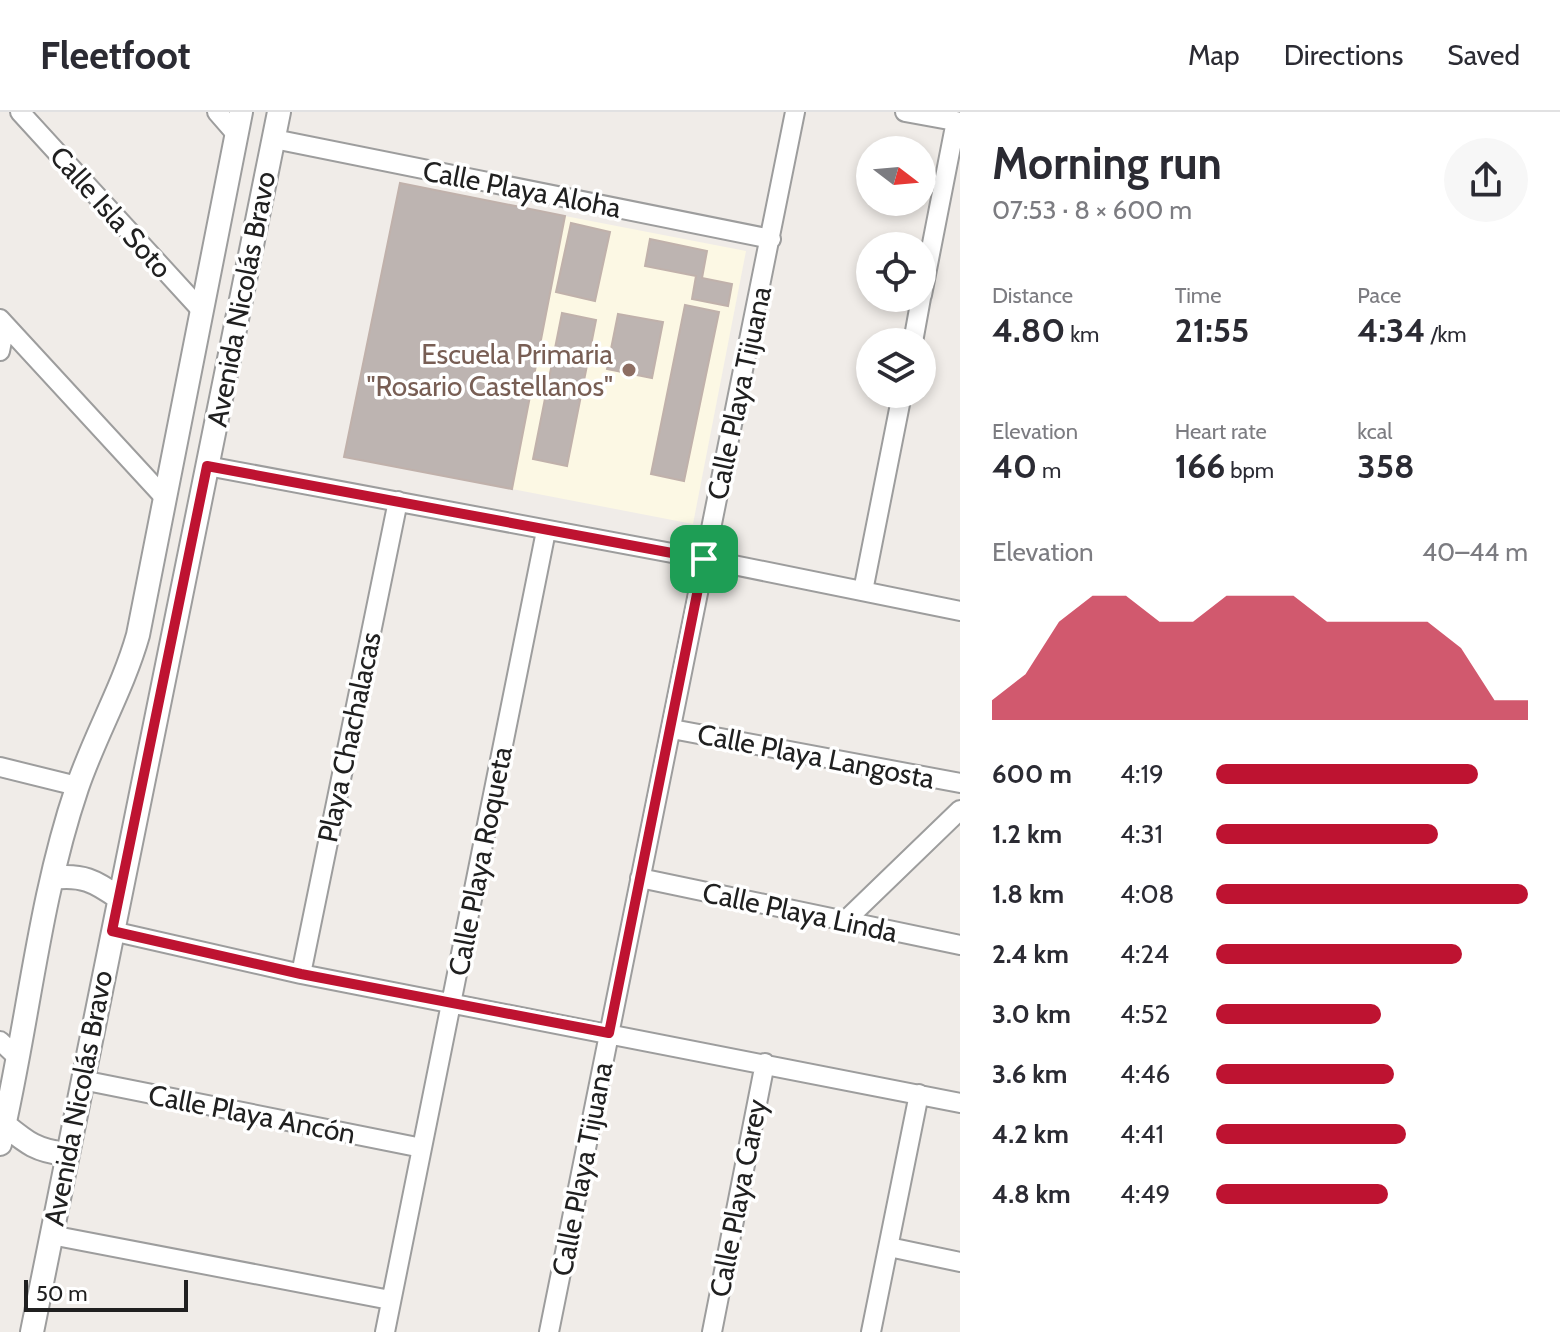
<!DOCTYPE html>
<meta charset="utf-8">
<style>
body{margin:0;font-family:Cabin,sans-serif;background:#f7f7f7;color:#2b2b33;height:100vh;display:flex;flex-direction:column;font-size:30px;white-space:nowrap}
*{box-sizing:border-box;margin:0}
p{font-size:26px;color:#7c7c81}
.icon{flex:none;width:44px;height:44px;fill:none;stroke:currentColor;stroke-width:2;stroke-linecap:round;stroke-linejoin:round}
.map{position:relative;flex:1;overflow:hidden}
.drawer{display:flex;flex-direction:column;background:#fff;width:600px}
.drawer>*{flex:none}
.needle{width:52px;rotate:106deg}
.controls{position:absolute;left:856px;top:24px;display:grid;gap:16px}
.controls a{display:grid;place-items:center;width:80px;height:80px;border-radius:50%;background:#fff;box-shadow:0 4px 12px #0003;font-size:40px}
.scale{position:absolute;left:24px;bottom:20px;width:164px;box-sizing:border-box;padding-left:8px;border:4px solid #202020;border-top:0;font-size:22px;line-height:28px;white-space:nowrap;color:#202020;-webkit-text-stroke:6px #fff;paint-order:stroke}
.pin{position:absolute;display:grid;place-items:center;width:68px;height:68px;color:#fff;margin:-34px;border-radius:16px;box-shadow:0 4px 12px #0006}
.round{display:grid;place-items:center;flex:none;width:84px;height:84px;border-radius:42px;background:#f7f7f7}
.summary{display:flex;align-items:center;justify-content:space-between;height:136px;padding:0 32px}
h1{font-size:44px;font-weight:700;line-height:60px}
.figures{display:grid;grid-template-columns:repeat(3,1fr);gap:12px;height:136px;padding:8px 32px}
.figures div{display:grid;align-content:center}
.figures b{font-size:34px;font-weight:700}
.figures small{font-size:22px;font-weight:400}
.figures p{font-size:22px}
.chart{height:224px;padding:16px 32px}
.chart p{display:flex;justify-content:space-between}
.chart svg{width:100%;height:144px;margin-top:8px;fill:#be1331;opacity:.7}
ul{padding:0 32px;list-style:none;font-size:26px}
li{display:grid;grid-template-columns:128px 96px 1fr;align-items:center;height:60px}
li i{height:20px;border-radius:10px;background:#be1331}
header{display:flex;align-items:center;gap:48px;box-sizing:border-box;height:112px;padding:0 40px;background:#fff;border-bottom:2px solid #e1e1e2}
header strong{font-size:38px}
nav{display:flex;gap:44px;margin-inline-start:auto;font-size:28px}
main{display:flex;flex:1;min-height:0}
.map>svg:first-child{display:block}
</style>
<header>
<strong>Fleetfoot</strong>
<nav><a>Map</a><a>Directions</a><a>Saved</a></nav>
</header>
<main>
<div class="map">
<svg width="960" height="1220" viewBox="0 0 960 1220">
<rect width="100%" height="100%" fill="#f0ece8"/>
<path fill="#fcf8e4" d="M565,104l181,35 -53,273 -181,-35z"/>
<path fill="#bdb4b1" stroke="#c0b1ab" stroke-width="2" d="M400,71l165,33 -53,273 -168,-32z
M571,111l39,9 -15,69 -39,-9z
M650,127l57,12 -5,27 30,6 -4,22 -36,-7 4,-23 -51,-10z
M685,193l34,7 -35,169 -33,-7z
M562,201l34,7 -29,146 -34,-7z
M618,202l45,8 -11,56 -45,-9z"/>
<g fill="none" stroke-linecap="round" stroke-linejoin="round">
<g stroke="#9d9d9d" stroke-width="22">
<path id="minor" d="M20,0l182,199
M217,0l20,23
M905,0l55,10
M274,27l497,100
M922,183l34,-174
M0,207l164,178
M913,230l8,-44
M0,239l5,-25
M207,354l497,93 256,52
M863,479l39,-197
M672,617l288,54
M0,655l77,19
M640,766l320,67
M845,809l115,-111
M112,819l189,43 659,129
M301,862l97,-473
M0,929l17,16
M82,968l340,68
M51,1123l339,65
M889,1135l71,15
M385,1220l161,-801
M549,1220l246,-1220
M712,1220l53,-269
M871,1220l48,-238"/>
</g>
<g stroke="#9d9d9d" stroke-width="26">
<path id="tertiary" d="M52,766c30,-4 43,3 67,20
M5,1013c22,18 32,26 61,29
M0,1032c28,-118 38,-241 77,-356 18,-53 46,-100 61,-153l103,-523
M32,1220l247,-1220"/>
</g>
<use href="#minor" stroke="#fff" stroke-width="18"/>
<use href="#tertiary" stroke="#fff" stroke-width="22"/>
</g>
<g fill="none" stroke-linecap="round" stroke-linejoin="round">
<g stroke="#fff" stroke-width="16">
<path id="route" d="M207,354l497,93 -95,474 -308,-59 -189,-43z"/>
</g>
<use href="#route" stroke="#be1331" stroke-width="10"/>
</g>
<circle fill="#8d6e63" stroke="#fff" stroke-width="3" cx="629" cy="258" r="8"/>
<g text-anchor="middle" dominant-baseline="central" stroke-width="7" stroke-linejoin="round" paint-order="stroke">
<g font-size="28" fill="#202020" stroke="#fff">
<text transform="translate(522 77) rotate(11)">Calle Playa Aloha</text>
<text transform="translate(111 100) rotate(48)">Calle Isla Soto</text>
<text transform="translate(241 187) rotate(-79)">Avenida Nicolás Bravo</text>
<text transform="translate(739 281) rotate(-78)">Calle Playa Tijuana</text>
<text transform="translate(349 625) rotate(-78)">Playa Chachalacas</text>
<text transform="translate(816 644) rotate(11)">Calle Playa Langosta</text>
<text transform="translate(480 749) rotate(-79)">Calle Playa Roqueta</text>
<text transform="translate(800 800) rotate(12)">Calle Playa Linda</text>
<text transform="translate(78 986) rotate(-79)">Avenida Nicolás Bravo</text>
<text transform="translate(252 1002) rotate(11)">Calle Playa Ancón</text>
<text transform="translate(582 1057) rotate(-79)">Calle Playa Tijuana</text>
<text transform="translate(738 1086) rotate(-79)">Calle Playa Carey</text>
</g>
<g font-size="28" fill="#785e54" stroke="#fff" text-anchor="end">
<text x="613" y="242">Escuela Primaria<tspan x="613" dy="32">"Rosario Castellanos"</tspan></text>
</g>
</g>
</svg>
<div class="controls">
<a><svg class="needle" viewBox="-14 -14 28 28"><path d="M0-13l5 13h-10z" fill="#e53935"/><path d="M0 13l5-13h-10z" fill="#7c7c81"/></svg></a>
<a><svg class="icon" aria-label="locate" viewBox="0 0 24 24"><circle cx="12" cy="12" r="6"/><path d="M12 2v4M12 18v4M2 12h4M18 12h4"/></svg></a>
<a><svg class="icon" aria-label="layers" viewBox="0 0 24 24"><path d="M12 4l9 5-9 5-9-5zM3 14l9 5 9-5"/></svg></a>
</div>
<div class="scale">50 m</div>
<div class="pin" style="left:704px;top:447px;background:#1e9e55"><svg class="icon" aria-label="arrive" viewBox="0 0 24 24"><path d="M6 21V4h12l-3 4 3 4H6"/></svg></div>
</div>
<section class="drawer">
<div class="summary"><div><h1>Morning run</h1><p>07:53 · 8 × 600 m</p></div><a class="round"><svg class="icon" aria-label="share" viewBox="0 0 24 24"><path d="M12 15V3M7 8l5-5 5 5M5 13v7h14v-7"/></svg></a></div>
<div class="figures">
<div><p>Distance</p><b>4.80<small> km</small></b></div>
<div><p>Time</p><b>21:55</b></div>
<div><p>Pace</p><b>4:34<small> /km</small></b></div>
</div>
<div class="figures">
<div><p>Elevation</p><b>40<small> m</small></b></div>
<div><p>Heart rate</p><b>166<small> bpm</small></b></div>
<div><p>kcal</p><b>358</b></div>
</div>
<div class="chart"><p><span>Elevation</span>40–44 m</p>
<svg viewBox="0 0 160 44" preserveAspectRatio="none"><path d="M0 44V38L10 30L20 14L30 6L40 6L50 14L60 14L70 6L80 6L90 6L100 14L110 14L120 14L130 14L140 22L150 38L160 38V44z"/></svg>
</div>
<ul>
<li><b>600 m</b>4:19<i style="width:84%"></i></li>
<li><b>1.2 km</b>4:31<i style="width:71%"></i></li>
<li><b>1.8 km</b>4:08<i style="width:100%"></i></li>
<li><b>2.4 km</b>4:24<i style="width:79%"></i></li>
<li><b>3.0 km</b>4:52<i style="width:53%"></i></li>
<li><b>3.6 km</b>4:46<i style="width:57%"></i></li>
<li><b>4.2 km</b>4:41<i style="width:61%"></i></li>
<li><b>4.8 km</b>4:49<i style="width:55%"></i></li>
</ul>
</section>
</main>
